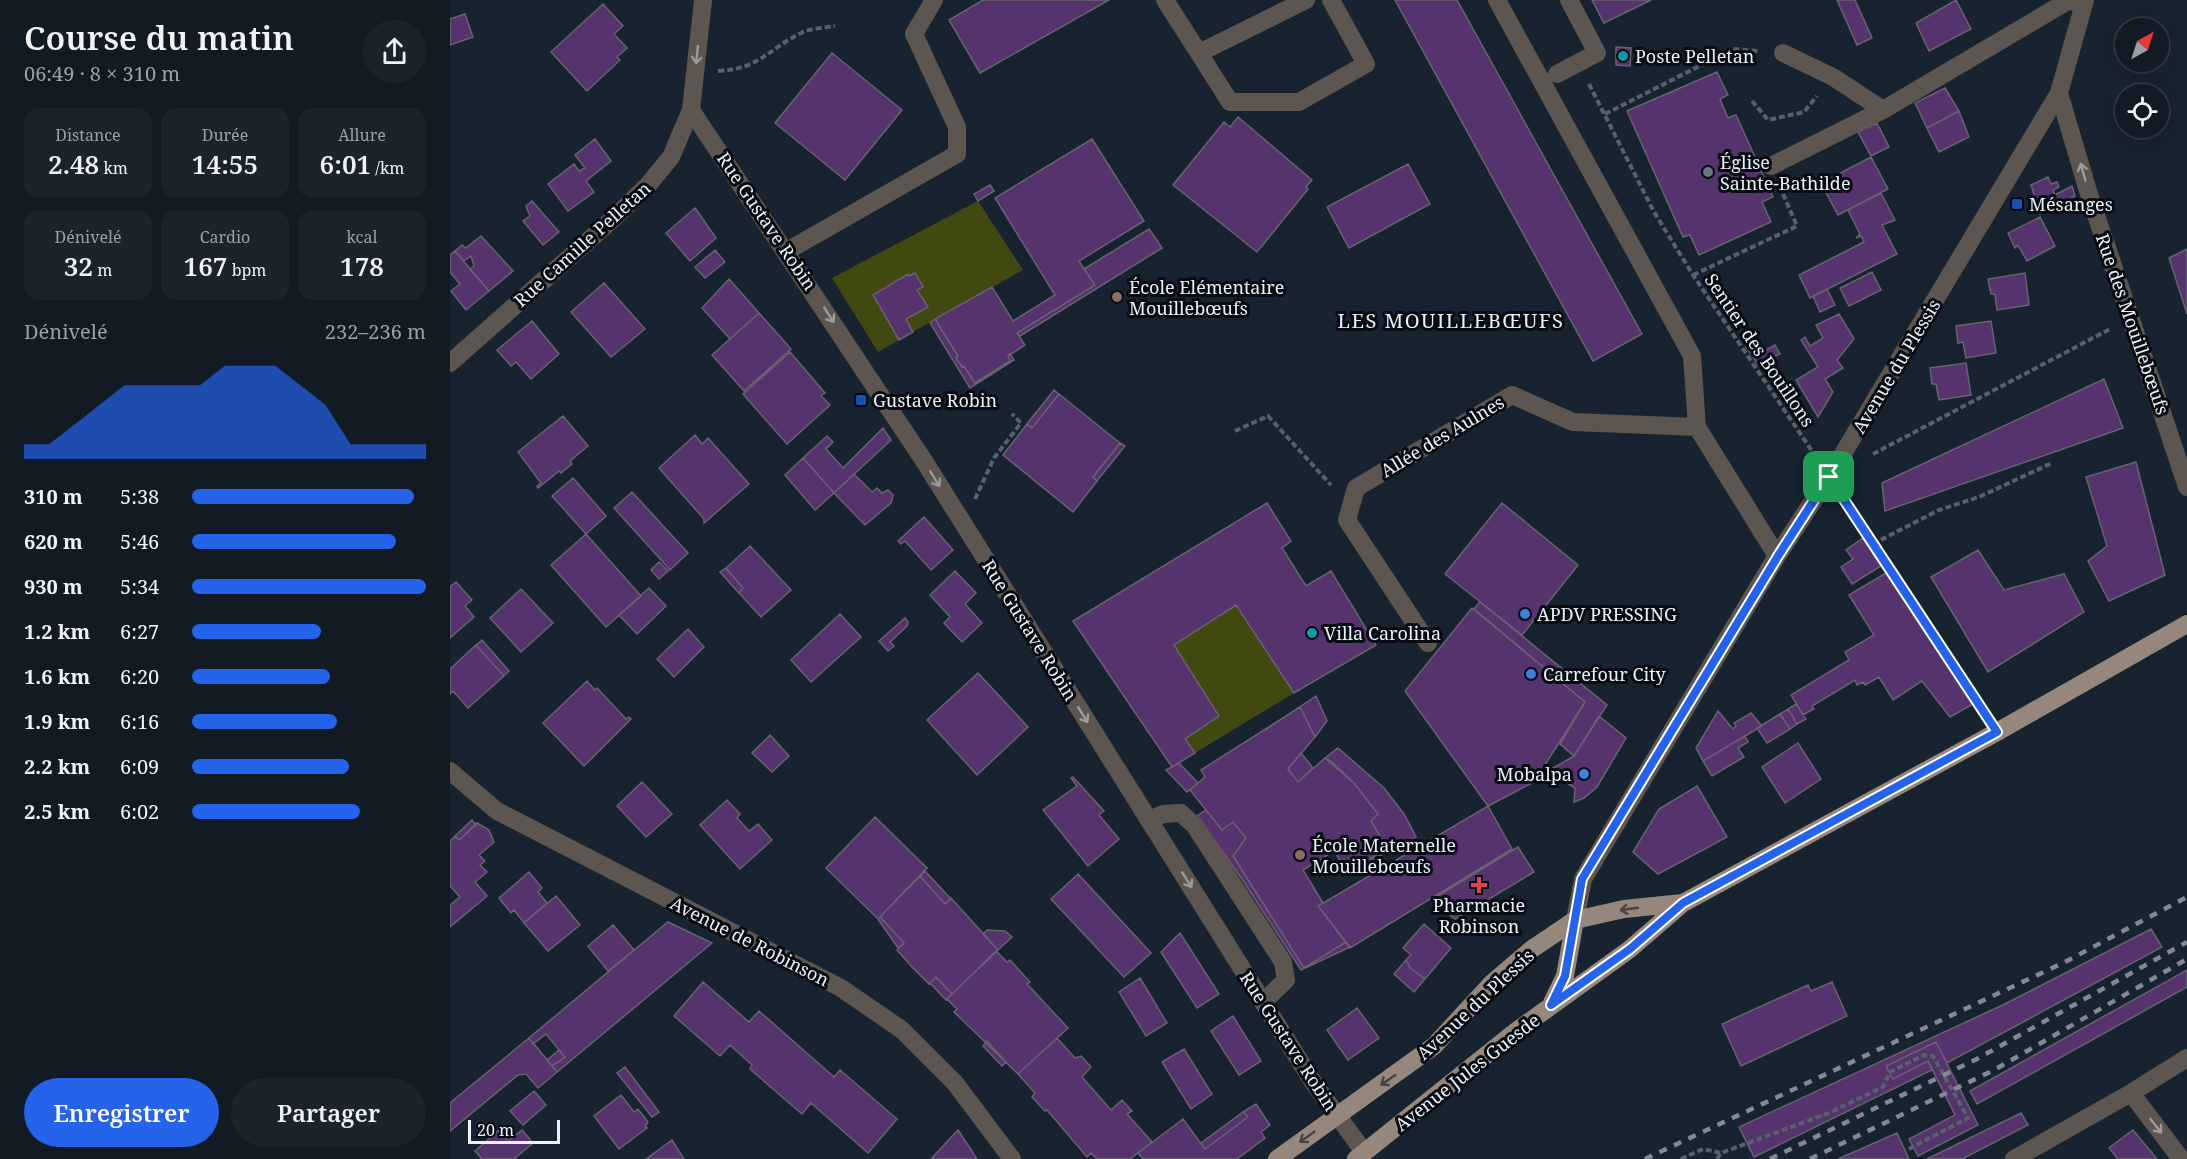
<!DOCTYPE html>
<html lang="fr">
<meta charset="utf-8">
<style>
body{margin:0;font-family:"Noto Serif",serif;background:#1b232c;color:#f1f3f6;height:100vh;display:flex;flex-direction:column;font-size:22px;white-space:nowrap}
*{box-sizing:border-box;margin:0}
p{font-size:20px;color:#9ca1a6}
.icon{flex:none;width:33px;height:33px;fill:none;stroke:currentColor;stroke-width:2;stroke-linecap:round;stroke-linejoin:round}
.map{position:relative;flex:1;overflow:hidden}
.drawer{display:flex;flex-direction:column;background:#121a24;width:450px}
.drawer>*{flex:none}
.needle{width:39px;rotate:39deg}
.controls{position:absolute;left:1665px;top:18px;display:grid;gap:12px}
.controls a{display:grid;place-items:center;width:54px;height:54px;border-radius:50%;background:#121a24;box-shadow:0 3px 15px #0003,0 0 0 2px #313841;font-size:30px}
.scale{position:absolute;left:18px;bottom:15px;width:92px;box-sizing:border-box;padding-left:6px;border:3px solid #eaf1fa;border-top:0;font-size:16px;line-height:21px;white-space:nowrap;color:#eaf1fa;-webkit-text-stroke:4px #080c12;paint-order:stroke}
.pin{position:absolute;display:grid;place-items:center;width:51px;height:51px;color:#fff;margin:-26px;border-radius:12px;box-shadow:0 3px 9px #0006}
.round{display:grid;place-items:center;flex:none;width:63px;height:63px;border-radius:32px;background:#1b232c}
.headline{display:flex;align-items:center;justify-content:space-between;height:102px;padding:0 24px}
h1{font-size:33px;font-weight:600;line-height:45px}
.figures{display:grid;grid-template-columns:repeat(3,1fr);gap:9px;height:102px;padding:6px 24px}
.figures div{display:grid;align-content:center;border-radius:15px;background:#1b232c;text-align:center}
.figures b{font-size:26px;font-weight:600}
.figures small{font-size:16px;font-weight:400}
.figures p{font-size:16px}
.chart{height:168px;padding:12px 24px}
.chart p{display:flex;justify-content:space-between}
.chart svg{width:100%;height:108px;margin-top:6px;fill:#2563eb;opacity:.7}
.primary-button{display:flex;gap:12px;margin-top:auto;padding:12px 24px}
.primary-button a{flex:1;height:69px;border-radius:36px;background:#2563eb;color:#fff;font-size:24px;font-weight:600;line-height:69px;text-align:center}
.primary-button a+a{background:#1b232c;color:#f1f3f6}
ul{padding:0 24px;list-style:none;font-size:20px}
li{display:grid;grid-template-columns:96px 72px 1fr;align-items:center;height:45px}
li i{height:15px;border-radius:8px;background:#2563eb}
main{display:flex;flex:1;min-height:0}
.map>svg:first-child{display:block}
</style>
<main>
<section class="drawer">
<div class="headline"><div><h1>Course du matin</h1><p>06:49 · 8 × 310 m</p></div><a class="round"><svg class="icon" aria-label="share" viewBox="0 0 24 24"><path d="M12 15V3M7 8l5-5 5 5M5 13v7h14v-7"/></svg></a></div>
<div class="figures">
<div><p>Distance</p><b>2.48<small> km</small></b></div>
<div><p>Durée</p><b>14:55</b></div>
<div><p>Allure</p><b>6:01<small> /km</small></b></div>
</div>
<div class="figures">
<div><p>Dénivelé</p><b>32<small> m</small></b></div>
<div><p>Cardio</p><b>167<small> bpm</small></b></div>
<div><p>kcal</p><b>178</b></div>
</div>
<div class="chart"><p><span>Dénivelé</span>232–236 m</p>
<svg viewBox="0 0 160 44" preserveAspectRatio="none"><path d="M0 44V38L10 38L20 30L30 22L40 14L50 14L60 14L70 14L80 6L90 6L100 6L110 14L120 22L130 38L140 38L150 38L160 38V44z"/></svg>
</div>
<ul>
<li><b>310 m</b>5:38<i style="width:95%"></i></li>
<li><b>620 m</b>5:46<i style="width:87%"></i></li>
<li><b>930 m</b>5:34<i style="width:100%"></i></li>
<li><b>1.2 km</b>6:27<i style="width:55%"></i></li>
<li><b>1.6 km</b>6:20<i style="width:59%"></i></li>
<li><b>1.9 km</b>6:16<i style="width:62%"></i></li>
<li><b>2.2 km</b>6:09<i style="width:67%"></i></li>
<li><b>2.5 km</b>6:02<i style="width:72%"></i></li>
</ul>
<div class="primary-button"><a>Enregistrer</a><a>Partager</a></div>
</section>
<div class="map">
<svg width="1737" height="1159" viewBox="0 0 1737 1159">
<rect width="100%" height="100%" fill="#182330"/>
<path fill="#414911" d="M528,201l45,69 -110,62 -7,-13 22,-12 -11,-17 5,-3 -7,-14 -6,3 -1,-2 -35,21 26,45 -21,12 -46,-74z
M786,605l58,88 -99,60 -10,-14 34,-23 -45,-71z"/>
<path fill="#55336d" stroke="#6a6172" stroke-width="1.5" d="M533,0h126l-129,73 -31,-53z
M945,0h62l185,334 -49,27z
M1142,0h59l-47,23z
M1387,0h18l17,38 -15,7z
M1506,0l15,29 -42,22 -13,-28z
M153,4l20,22 -9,8 13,14 -10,9 3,3 -33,31 -36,-39z
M15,14l8,23 -23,8v-26z
M1166,47l15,1 -1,18 -14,-1z
M382,53l70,57 -57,70 -70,-57z
M1267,72l11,23 -8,4 8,19 8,-3 37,82 -11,5 9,20 -72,33 -9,-20 -7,2 -56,-126z
M1495,88l14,23 -32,17 -12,-25z
M1509,111l10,26 -30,15 -12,-24z
M788,117l74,63 -6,7 2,2 -51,63 -84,-67 51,-63 6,5z
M1427,123l12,24 -18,9 -13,-24z
M145,139l16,22 -25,20 8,11 -26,19 -20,-27 26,-20 5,7 6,-3 -10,-13z
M642,139l52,82 -65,40 16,24 -78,48 8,12 -17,11 2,5 -35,22 -11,-17 -2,1 -6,-9 2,-2 -23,-37 57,-32 21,34 42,-26 -60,-97z
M1421,157l17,32 -50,26 -17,-32z
M958,164l22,40 -81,44 -22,-41z
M1598,177l3,7 6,-2 2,5 -6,3 2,5 17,-9 3,10 -35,18 -9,-29z
M540,185l4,6 -16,10 -4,-7z
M1431,193l14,27 -13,5 15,29 -87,44 -11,-23 65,-33 -3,-6 -5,2 4,-4 -12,-24z
M82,201l27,31 -16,13 -20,-24 7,-5 -4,-10z
M245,208l21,30 -26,23 -24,-28z
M1590,217l15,29 -28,15 -9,-16 -3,3 -7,-15z
M699,229l13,19 -142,88 -3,-3 78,-48 -11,-16z
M31,236l32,35 -24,20 -19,-22 4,-3 -3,-10 -7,5 -9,-10 7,-6 4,3z
M1737,249v65l-18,-56z
M265,250l10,12 -20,16 -10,-11z
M5,251l34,40 -23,19 -15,-19 9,-7 -10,-12v-17z
M1422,272l9,18 -32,16 -9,-18z
M465,273l8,14 -6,3 11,17 -22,12 7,13 -14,8 -26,-45 35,-21 1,2z
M1575,273l4,32 -32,5 -2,-16h-4l-3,-15z
M279,279l30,34 -29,26 -28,-31z
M154,283l41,46 -34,28 -40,-45z
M1377,289l8,16 -15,7 -7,-16z
M309,313l32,36 -47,42 -32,-36z
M1389,314l15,25 -17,21 6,8 -18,11 8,13 -15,25 -22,-37 22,-13 -17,-27 4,-3 5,9 13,-8 -7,-13z
M485,319l23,37 -2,2 6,9 2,-1 11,17 35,-22 -2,-5 2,-2 4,6 -44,28 -40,-65z
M82,321l27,33 -28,25 -15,-17 -5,4 -14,-16z
M1541,321l5,32 -30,5 -3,-16 -5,1 -2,-17z
M1308,341l5,10 -10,6 -7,-10z
M1325,345l5,9 -22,11 -5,-8z
M340,352l35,41 -4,3 9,9 -43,39 -44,-50z
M1516,363l5,32 -32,5 -3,-16h-4l-2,-16z
M1654,379l19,49 -238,83 -3,-28z
M604,390l5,4 -27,34 -5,-4z
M609,394l61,49 -27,34 4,4 -24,31 -70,-57 24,-31 5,4z
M113,416l25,30 -18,15 2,3 -11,9 -2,-2 -21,17 -1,-2 4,-3 -23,-31z
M433,428l8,12 -57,53 -31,-35 24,-22 6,6 -7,7 17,19z
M245,435l7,9 6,-6 41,46 -45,39v-4l-45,-51z
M670,443l5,3 -28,35 -4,-4z
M353,458l31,35 -19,17 -30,-35z
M1686,462l29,113 -56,26 -21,-40 19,-15 -21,-69z
M404,474l18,18 5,-4 5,5 6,-3 5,5 -2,8 -26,22 -31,-32z
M123,478l33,38 -20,18 -34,-38z
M182,492l56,61 -18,17 -56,-62z
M817,503l24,38 -9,7 24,38 25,-15 45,74 -82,48 -58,-88 -62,40 45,71 -34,23 10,14 -23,14 -99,-146z
M1052,503l76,62 -56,70 -77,-61z
M474,517l29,33 -22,20 -26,-29 -4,3 -3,-3z
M136,534l55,62 -35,31 -55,-62z
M1413,538l18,28 -29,18 -11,-17 12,-8 -7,-9z
M300,546l41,44 -30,27 -22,-24 4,-5 -17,-20z
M1528,550l26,40 60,-16 20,38 -96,60 -57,-95z
M209,562l9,9 -9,8 -8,-9z
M276,568l17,20 -4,5 -19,-21z
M505,571l21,22 -11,11 17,19 -20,19 -18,-19 6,-6 -20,-22z
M1436,573l87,131 -23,13 -28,-36 -29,19 -14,-23 -14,8 -2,-3 -6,3 -2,-5 -43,26 2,3 -11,6 -12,-20 58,-35 -4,-8 29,-17 -25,-40z
M6,582l16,18 -7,6 9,11 -24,21v-51z
M199,588l17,18 -29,28 -18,-19z
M71,589l32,34 -32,29 -31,-34z
M1030,602l127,103 -33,51 -14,-12 25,-42 -111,-93z
M1022,608l113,94 -51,80 -46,24 -83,-115z
M390,614l21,23 -50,45 -20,-22z
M455,618l3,4 -1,4 -17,16 4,4 -6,5 -9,-10z
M238,629l16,18 -30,30 -17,-18z
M32,640l27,31 -5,5 -28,-31z
M26,645l28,31 -36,32 -15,-17 -3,3v-25z
M528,673l50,54 -51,48 -50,-55z
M137,681l8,9 2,-2 29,31 3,-2 2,2 -47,47 -41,-43z
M866,696l11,25 -12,16 -15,-30 -35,23z
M1346,704l10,15 -9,5 -9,-15z
M850,707l15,30 -27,32 10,13 27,-24 7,4 22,21 24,31 -7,7 16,27 -39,25 -14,-22 -31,19 20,33 -5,3 28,36 -42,26 -71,-112 13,-18 -13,-16 -11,8 -32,-40 15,-13 -4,-7z
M1338,709l9,15 -7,5 -10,-15z
M1268,711l15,18 3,-3 -2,-3 17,-10 11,13 -59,35 -7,-13z
M1330,714l10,15 -23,14 -10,-15z
M1149,716l27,22 -29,49 -13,11 -10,4 1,-14 -27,-17 26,-15z
M320,735l19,21 -17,16 -20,-19z
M1295,736l3,6 -10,6 6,9 -32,19 -9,-15z
M1348,743l23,36 -36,24 -23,-36z
M888,748l46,40 20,26 12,23 -68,36 39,-25 -16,-27 7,-7 -24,-31 -29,-25z
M851,753l12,15 -15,14 -10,-13z
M729,763l19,20 -11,9 -21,-22z
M623,777l31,34 -5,4 20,24 -31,27 -45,-56 34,-24 -6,-8z
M192,782l30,32 -26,23 -29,-31z
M1247,786l30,51 -69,37 -25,-22 26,-43z
M277,800l13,14 -3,4 12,13 9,-7 14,16 -32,29 -40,-44z
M1038,806l24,43 -162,99 -32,-42z
M756,810l16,20 11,-8 13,16 -13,18 71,112 42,-26 4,5 -49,23 -59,-91 -45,-63z
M425,817l52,51 -49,51 -52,-51z
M22,820l4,5 -17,15 -4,-4z
M27,823l12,7 5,12 -15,13 6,6 -5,4 7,7 -12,10 12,14 -37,31v-22l10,-8 -10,-11v-45l5,-5 4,4z
M1068,847l16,25 -79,47 -24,-19z
M475,871l26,28 -6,5 -25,-28z
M79,872l13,16 -4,4 9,11 -23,20 -10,-13 -3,3 -12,-15z
M628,874l73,79 -27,24 -73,-78z
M470,876l25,28 6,-6 47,52 -46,44 -16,-17 -7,7 -17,-17 -15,-17 7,-7 -24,-26z
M106,896l24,29 -32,26 -24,-28z
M430,917l24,26 -6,5 -20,-29z
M218,922l44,21 -155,129 -5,-6 13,-9 -19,-23 -13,10 -4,-6z
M974,924l27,24 -26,31 -15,-11 -4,-8 5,-5 -8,-7z
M163,925l21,25 -26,21 -20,-25z
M1701,929l11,18 -215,116 -11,-21 -50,24 7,13 35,-18 4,9 -178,87 -15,-30 268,-124z
M537,930l18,1 7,6 -14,13 -15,-16z
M730,933l39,61 -22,14 -36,-56z
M546,951l11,11 3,-2 20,22 -3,2 41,44 -50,46 -64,-62 3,-3 -10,-10z
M956,960l4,8 15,11 -11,13 -20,-18z
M1737,970v17l-210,117 -7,-13z
M486,977l16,17 -6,6 -16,-17z
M690,978l27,45 -21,13 -27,-44z
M253,982l46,40 10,-11 75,66 6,-7 57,49 -29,34 -57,-50 -9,11 -52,-45 2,-4 -22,-20 -10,11 -46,-40z
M1382,982l15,34 -106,50 -19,-42 86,-39 3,6z
M907,1008l22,30 -31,22 -21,-30z
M783,1016l28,45 -22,14 -28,-44z
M79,1038l28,34 -19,16 -12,-14 -8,1 -68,56v-28z
M607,1038l18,20 6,-2 10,11 -9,10 29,33 11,-10 10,11 -5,3 25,28 -22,17h-33l-6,-6 -4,4 -40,-47 -2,1 -13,-14 3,-4 -17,-19z
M537,1041l19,21 -4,4 -19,-20z
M1486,1042l42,83 -60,31 -9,-17 46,-24 -27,-54 -35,18 -7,-13z
M734,1049l28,45 -21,15 -29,-47z
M109,1050l6,7 -13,9 -5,-6z
M175,1067l34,45 -7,5 -35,-44z
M84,1091l12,14 -23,20 -13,-14z
M171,1095l13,17 4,-3 10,13 -3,4 2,2 -28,21 -25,-33z
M806,1104l14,21 -9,7 4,6 -28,21h-94l-5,-6 45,-34 22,30 43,-32 -5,-5z
M793,1112l5,5 -43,32 -4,-6z
M1571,1113l7,12 -66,34h-35z
M49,1130l9,11 14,-11 11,13 -19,16h-32l-7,-8z
M508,1130l19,29h-46z
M1683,1130l24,29h-39l-9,-11z
M1447,1133l12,26h-71z
M222,1140l12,19h-38z"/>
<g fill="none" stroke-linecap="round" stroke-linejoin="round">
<path stroke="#57616d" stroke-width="4" stroke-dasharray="6 3" stroke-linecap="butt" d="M268,71c42,-2 50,-22 85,-39 9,-4 22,-4 32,-6
M1139,84l65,128 39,63 121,179
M1302,101l16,19 36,-8 13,-16
M1155,114l128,-65 25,2
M1243,275l104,-49 -17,-39
M785,431l33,-15 63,69
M1423,454l237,-125
M1393,498l141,214
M525,499l19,-41 27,-35 -9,-9
M1423,544l66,-34 40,-13 73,-34
M1231,1159l22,-10 18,4
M1267,1159l4,-6 108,-40 54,-26 7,-15 34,-17 9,1 35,62 -63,33"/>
<path stroke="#5c5550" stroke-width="18" d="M715,0l65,102h69l67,-38 -35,-64
M1047,0l195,356 5,71
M749,53l107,-53
M1333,53l50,24 50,33
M1107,74l40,-21 -28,-53
M1609,93l29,98 99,296
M241,110l235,354 387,618 51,70
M1321,166l112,-56 183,-108 17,-2
M337,251l170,-97v-27l-43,-93 20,-34
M0,363l164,-145 34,-33 23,-28 20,-47 12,-110
M978,643l-81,-123 9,-32 156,-93 61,27 124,5 80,129
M0,771l47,40 344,177 61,42 53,53 57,76
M700,820l13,-6 18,-1 14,13 88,136 3,18 -23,22
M1125,920l8,-41 194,-323 52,-79 230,-384 26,-93
M1681,1093l50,66
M1564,1159l117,-66 56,-35"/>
<path stroke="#96877c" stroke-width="18" d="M1102,1003l13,-27 10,-56
M827,1159l157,-113 58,-63 40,-34 43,-29 49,-11 59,-6
M906,1159l159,-127 115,-83 53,-46 314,-171 190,-108"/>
<path stroke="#808994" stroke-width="4.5" stroke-dasharray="8 8" stroke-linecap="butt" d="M1195,1159l418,-196 124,-66
M1320,1159l205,-99 212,-118
M1360,1159l184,-89 193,-111"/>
</g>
<defs><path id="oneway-shaft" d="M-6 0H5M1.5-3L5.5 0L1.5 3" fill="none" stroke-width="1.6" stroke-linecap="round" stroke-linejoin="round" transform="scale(1.5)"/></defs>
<g stroke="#9c9b9c">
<use href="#oneway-shaft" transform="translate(247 55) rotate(96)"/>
<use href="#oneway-shaft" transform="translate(1633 172) rotate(-106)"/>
<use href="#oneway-shaft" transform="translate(379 315) rotate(57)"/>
<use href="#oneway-shaft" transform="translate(485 479) rotate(58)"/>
<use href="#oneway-shaft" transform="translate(633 715) rotate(58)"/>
<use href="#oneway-shaft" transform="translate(737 880) rotate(58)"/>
<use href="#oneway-shaft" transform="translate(1706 1126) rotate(52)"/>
</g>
<g stroke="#484342">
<use href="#oneway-shaft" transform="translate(1179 909) rotate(172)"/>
<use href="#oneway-shaft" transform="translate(938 1080) rotate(146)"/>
<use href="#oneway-shaft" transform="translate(857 1137) rotate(144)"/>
</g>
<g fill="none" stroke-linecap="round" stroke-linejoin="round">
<g stroke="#fff" stroke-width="12">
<path id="route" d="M1379,477l168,255 -314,171 -53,46 -79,56 14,-29 17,-97 196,-323z"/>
</g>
<use href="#route" stroke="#2563eb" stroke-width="8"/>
</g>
<g fill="#0f9aa8" stroke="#080c12" stroke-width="2">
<circle cx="1173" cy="56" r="6"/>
<circle cx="862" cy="633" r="6"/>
</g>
<circle fill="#6b7280" stroke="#080c12" stroke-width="2" cx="1258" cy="172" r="6"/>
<g fill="#1a4fb4" stroke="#080c12" stroke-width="2">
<rect x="1561" y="198" width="12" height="12" rx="3"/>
<rect x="405" y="394" width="12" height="12" rx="3"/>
</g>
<g fill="#8d6e63" stroke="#080c12" stroke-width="2">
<circle cx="667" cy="297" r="6"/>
<circle cx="850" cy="855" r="6"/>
</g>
<g fill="#3f7fe0" stroke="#080c12" stroke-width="2">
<circle cx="1075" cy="614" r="6"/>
<circle cx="1081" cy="674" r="6"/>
<circle cx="1134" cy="774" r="6"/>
</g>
<path fill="#e0444e" stroke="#080c12" stroke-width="2" d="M1026 876h6v6h6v6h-6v6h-6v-6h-6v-6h6z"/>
<g text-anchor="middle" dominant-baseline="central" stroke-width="6" stroke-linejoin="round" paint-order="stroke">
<g font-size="18" fill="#eaf1fa" stroke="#080c12" text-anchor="start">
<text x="1185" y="56">Poste Pelletan</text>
<text x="1270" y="162">Église<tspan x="1270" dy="21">Sainte-Bathilde</tspan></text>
<text x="1579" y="204">Mésanges</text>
<text x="679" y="287">École Elémentaire<tspan x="679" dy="21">Mouillebœufs</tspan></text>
<text x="423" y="400">Gustave Robin</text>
<text x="1087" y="614">APDV PRESSING</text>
<text x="874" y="633">Villa Carolina</text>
<text x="1093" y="674">Carrefour City</text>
<text x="1122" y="774" text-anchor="end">Mobalpa</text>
<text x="862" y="845">École Maternelle<tspan x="862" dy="21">Mouillebœufs</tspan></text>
<text x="1029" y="905" text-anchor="middle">Pharmacie<tspan x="1029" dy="21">Robinson</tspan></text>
</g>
<g font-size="18" fill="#eaf1fa" stroke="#080c12">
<text transform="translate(317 221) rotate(56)">Rue Gustave Robin</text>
<text transform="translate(132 244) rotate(-42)">Rue Camille Pelletan</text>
<text transform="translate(1683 324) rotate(71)">Rue des Mouillebœufs</text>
<text transform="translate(1310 350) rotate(56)">Sentier des Bouillons</text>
<text transform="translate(1446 366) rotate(-59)">Avenue du Plessis</text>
<text transform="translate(992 436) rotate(-31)">Allée des Aulnes</text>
<text transform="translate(580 630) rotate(58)">Rue Gustave Robin</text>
<text transform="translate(300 941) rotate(27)">Avenue de Robinson</text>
<text transform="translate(1025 1004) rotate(-43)">Avenue du Plessis</text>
<text transform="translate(839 1041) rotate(57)">Rue Gustave Robin</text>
<text transform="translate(1017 1072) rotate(-38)">Avenue Jules Guesde</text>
</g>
<g font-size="20" letter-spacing="1.5" fill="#eaf1fa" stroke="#080c12">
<text x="1001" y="320">LES MOUILLEBŒUFS</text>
</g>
</g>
</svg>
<div class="controls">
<a><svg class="needle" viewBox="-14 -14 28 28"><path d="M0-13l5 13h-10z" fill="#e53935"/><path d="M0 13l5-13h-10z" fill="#9ca1a6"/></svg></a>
<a><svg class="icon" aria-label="locate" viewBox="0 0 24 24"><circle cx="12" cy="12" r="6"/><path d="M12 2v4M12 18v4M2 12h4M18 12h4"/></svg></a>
</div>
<div class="scale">20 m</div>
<div class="pin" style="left:1379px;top:477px;background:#1e9e55"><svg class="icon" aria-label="arrive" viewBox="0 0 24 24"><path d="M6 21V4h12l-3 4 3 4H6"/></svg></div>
</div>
</main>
